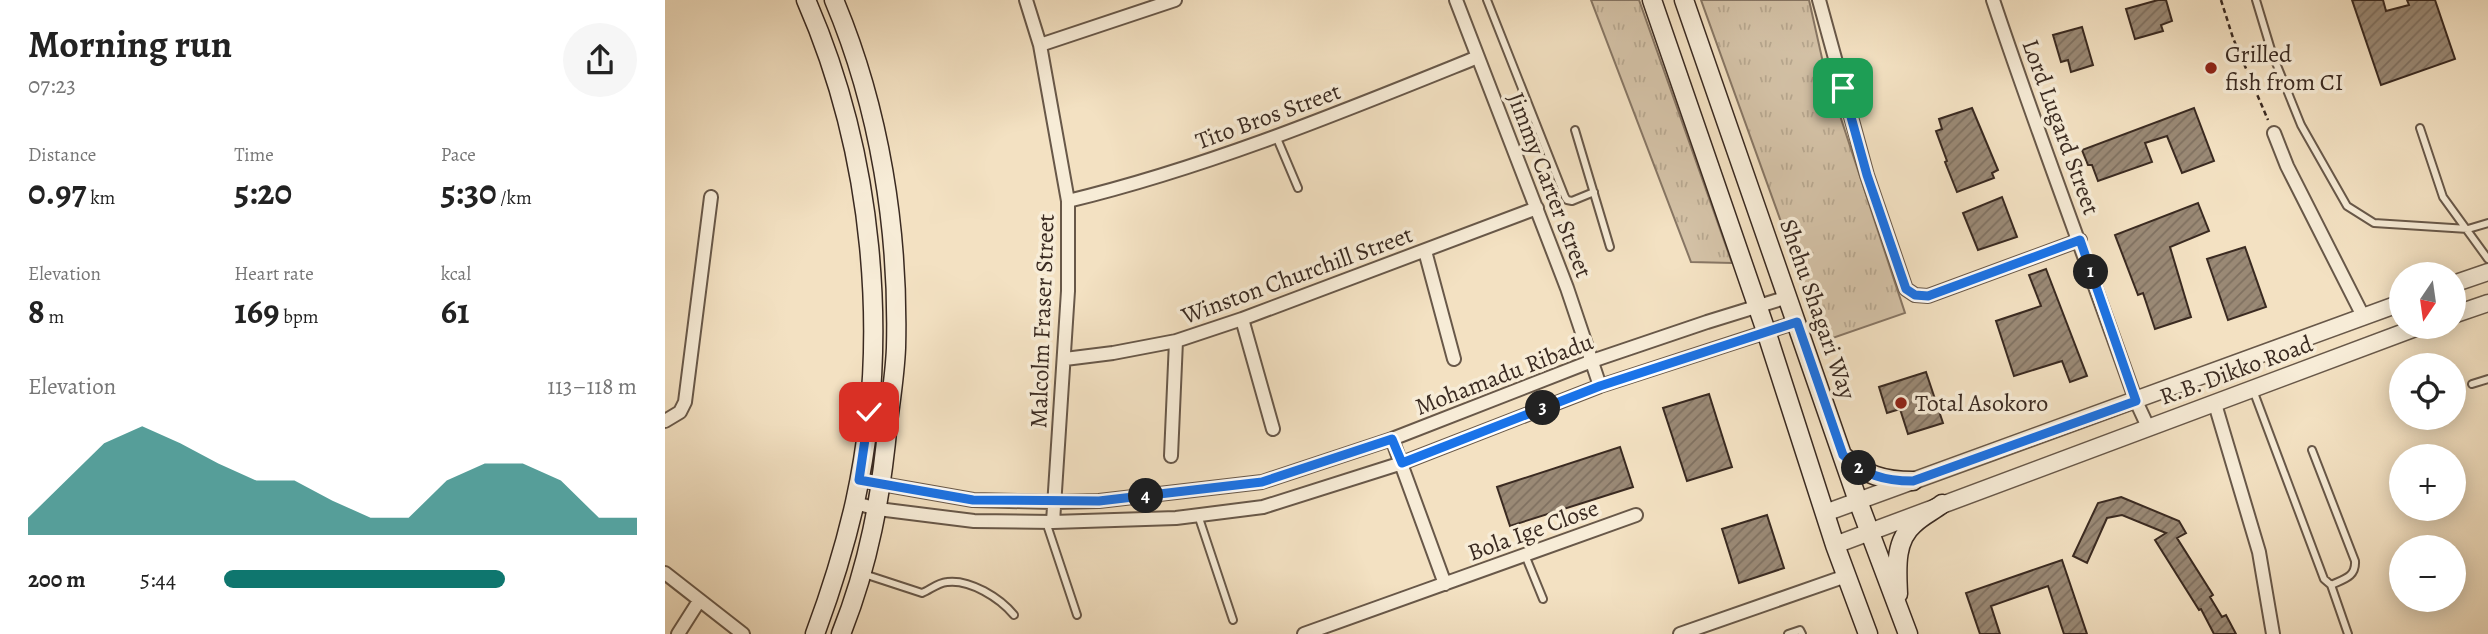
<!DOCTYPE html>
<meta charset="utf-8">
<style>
body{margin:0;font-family:Alegreya,serif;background:#f6f6f6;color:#222;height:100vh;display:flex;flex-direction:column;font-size:26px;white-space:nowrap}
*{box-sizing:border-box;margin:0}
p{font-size:23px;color:#767676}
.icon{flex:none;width:38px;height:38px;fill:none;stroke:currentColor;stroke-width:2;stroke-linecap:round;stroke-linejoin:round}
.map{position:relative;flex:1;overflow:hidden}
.details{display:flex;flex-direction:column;background:#fff;width:665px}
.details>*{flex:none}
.needle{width:46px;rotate:193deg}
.buttons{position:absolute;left:1724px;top:262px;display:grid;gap:14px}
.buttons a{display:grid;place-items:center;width:77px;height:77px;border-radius:50%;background:#fff;box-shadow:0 4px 18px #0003;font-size:35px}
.pin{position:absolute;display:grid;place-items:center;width:60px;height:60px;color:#fff;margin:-30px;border-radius:14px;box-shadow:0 4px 10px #0006}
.km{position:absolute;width:35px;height:35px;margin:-18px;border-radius:50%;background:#222;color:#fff;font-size:19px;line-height:35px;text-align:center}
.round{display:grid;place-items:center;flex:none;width:74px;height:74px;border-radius:37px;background:#f6f6f6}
.summary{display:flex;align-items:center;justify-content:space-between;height:119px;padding:0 28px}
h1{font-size:38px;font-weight:700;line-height:52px}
.stats{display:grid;grid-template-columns:repeat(3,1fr);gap:10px;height:119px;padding:7px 28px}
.stats div{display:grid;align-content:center}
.stats b{font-size:35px;font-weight:700}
.stats small{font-size:19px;font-weight:400}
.stats p{font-size:19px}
.chart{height:196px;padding:14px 28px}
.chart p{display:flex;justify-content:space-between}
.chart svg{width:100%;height:126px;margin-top:7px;fill:#0f766e;opacity:.7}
ul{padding:0 28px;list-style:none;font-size:23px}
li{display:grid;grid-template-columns:112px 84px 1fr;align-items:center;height:52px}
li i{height:18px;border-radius:9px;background:#0f766e}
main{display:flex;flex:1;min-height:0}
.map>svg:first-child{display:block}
</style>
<main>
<section class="details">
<div class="summary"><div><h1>Morning run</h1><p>07:23</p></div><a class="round"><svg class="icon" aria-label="share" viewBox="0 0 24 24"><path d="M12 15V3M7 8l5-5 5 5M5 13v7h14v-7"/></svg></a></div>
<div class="stats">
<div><p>Distance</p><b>0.97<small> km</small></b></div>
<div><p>Time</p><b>5:20</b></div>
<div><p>Pace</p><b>5:30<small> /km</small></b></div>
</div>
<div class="stats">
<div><p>Elevation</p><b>8<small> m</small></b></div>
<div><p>Heart rate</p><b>169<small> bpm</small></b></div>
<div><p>kcal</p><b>61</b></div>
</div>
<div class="chart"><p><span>Elevation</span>113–118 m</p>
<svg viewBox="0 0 160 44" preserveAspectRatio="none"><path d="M0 44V38L10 25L20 12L30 6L40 12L50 19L60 25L70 25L80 32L90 38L100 38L110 25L120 19L130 19L140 25L150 38L160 38V44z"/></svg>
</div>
<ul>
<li><b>200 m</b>5:44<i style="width:68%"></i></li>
</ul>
</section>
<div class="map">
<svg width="1823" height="634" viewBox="0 0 1823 634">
<defs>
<pattern id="grass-tufts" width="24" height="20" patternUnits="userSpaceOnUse" patternTransform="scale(1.75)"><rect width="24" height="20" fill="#d4c2a7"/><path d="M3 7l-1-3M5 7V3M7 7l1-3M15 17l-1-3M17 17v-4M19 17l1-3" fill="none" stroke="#b7a78f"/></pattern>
<pattern id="building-hatch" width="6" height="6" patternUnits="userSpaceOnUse" patternTransform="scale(1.75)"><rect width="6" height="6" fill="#9a8975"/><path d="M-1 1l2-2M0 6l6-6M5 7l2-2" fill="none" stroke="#7f7060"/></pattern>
</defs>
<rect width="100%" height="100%" fill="#f3e1c2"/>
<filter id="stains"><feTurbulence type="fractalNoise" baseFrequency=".00286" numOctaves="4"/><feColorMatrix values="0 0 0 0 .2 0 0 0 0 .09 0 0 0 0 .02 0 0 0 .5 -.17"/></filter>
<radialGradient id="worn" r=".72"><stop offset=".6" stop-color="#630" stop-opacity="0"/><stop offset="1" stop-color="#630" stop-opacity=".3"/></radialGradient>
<path fill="url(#grass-tufts)" stroke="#877664" stroke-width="2" d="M926,0h48l93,263 -41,-1z
M1036,0h108l15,67 81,246 -81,28z"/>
<path fill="url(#building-hatch)" stroke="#3a2a21" stroke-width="2" d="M1493,0h8l6,21 -11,4 2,6 -28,8 -9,-30z
M1687,0h31l3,11 23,-6 -2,-5h28l20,59 -74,26z
M1417,27l11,38 -22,7 -3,-12 -7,2 -8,-27z
M1307,108l26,62 -6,3 2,5 -37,14 -12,-30 2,-1 -11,-30 6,-2 -3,-10z
M1529,108l20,53 -32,12 -15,-37 -22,7 7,19 -54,19 -6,-16h-4l-6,-15z
M1337,197l15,40 -39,13 -15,-37z
M1533,203l11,28 -39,16 21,70 -36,12 -12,-36 -5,2 -23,-60z
M1580,247l21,60 -38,13 -21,-61z
M1381,269l41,107 -17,6 -8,-21 -48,15 -18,-55 45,-15 -12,-31z
M1261,372l17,51 -35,11 -8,-25 -13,4 -8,-26z
M1044,394l23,73 -45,14 -24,-73z
M955,447l13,40 -123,39 -13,-39z
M1456,497l58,24 7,12 -9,5 36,57 -3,2 12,20 4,-2 10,19h-22l-13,-25 -2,1 -44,-70 11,-7 -44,-18 -15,3 -20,45 -14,-7 25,-53z
M1102,515l17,53 -45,15 -17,-54z
M1397,560l25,74h-23l-16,-48 -57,20 9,28h-20l-14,-41z"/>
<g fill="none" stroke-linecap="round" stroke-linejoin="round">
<g stroke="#685849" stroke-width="10">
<path id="service" d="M822,0l78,197 2,3 5,1 22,-9
M1591,0l16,53 29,72 46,81 27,17 94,6 20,-6
M1755,128l23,69 45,62
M910,130l35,117
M611,136l22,52
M1807,384l16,-5
M1588,390l71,189 7,6 17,49
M1647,450l43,111c1,16 -11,18 -24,24
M533,515l35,105
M381,522l31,93
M860,555l18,44
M199,574l58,19c8,-3 15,-10 25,-11 23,-3 53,16 67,33
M1123,634l12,-4 2,4"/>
</g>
<g stroke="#685849" stroke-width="16">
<path id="minor" d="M361,0l14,45 28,156v90l-15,231
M791,0l111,288 33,98
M1154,0l48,175 39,114 9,6 13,1 152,-56
M1328,0c45,135 96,267 143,401l12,26
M375,45l135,-45
M1609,133l13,33 76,150
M403,201c141,-34 276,-90 410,-144
M760,251l29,108
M577,319l31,110
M400,359l48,-6 63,-12 66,-22 295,-111
M1550,404l44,148 14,82
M0,421l15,-9 5,-10 26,-205
M727,439l53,145
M506,456l5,-115
M194,480l114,20 80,2 46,-1 163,-19 130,-43 200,-78 115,-39 81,-25
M190,503l23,6 96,12 79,1 123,-4 87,-11 139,-44 198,-77 197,-64
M0,573l78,61
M13,634l21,-33
M639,634l332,-119
M1015,634l166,-58"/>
</g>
<g stroke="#685849" stroke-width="19">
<path id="tertiary" d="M1788,284l35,-12
M1788,315l35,-12
M1160,513l576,-210
M1170,545l583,-218"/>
</g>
<g stroke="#3a2a21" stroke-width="21">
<path id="secondary" d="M141,0c67,153 85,338 49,502 -10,44 -24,89 -40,132
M169,0c46,109 65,231 62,348 -1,25 -5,50 -8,74 -7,75 -19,142 -47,212
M987,0l114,331 69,214 33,89
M1019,0l174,501 50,133
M1178,456c22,19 41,25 70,25
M1233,594c-1,-24 -4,-53 16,-70 8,-8 19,-13 28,-20"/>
</g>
<path stroke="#3a2a21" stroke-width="2.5" stroke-dasharray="5 3.5" stroke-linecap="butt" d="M1556,0l12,38 35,82"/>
<use href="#service" stroke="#f7ecd7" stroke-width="6"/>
<use href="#minor" stroke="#f7ecd7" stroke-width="12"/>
<use href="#tertiary" stroke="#f7ecd7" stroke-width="16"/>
<use href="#secondary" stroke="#f7ecd7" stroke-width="18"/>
</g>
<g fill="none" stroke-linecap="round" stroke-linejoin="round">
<g stroke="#fff" stroke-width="14">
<path id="route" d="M204,412l-10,68 114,20 126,1 163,-19 130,-43 10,24 198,-77 197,-64 46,133c22,20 40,26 70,26l223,-80 -56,-161 -152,56 -13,-1 -9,-6 -39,-114 -24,-87"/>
</g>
<use href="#route" stroke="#1a73e8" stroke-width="9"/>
</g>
<g fill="#8f2418" stroke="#f7ecd7" stroke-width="2.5">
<circle cx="1546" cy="68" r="7"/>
<circle cx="1236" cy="403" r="7"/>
</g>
<g text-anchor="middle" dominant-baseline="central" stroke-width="7" stroke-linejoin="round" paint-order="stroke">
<g font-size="24" fill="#3a2a21" stroke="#f7ecd7" text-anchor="start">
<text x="1560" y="54">Grilled<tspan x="1560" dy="28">fish from CI</tspan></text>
<text x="1250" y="403">Total Asokoro</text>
</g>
<g font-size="24" fill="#3a2a21" stroke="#f7ecd7">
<text transform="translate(603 116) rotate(-20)">Tito Bros Street</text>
<text transform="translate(1396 127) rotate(70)">Lord Lugard Street</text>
<text transform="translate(885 185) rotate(69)">Jimmy Carter Street</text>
<text transform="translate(632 275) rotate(-20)">Winston Churchill Street</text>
<text transform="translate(1153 309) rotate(71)">Shehu Shagari Way</text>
<text transform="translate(377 321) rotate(-88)">Malcolm Fraser Street</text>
<text transform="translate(1571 370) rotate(-20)">R.B. Dikko Road</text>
<text transform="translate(839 374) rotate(-21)">Mohamadu Ribadu</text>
<text transform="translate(868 530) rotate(-20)">Bola Ige Close</text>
</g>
</g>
<rect width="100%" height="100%" filter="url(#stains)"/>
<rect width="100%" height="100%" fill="url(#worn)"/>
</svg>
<div class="buttons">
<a><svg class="needle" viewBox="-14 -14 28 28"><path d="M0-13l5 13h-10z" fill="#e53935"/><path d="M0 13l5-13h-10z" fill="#767676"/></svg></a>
<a><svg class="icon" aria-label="locate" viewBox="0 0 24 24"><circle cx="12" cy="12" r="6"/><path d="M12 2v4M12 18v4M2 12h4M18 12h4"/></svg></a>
<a>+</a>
<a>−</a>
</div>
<div class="pin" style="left:1178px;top:88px;background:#1e9e55"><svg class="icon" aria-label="arrive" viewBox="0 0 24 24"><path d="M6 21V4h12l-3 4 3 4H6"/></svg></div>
<div class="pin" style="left:204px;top:412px;background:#d93025"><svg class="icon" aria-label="check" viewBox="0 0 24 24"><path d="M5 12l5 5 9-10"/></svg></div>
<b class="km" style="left:1426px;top:272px">1</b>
<b class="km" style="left:1194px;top:468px">2</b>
<b class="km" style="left:878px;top:408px">3</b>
<b class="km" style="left:481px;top:496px">4</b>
</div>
</main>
